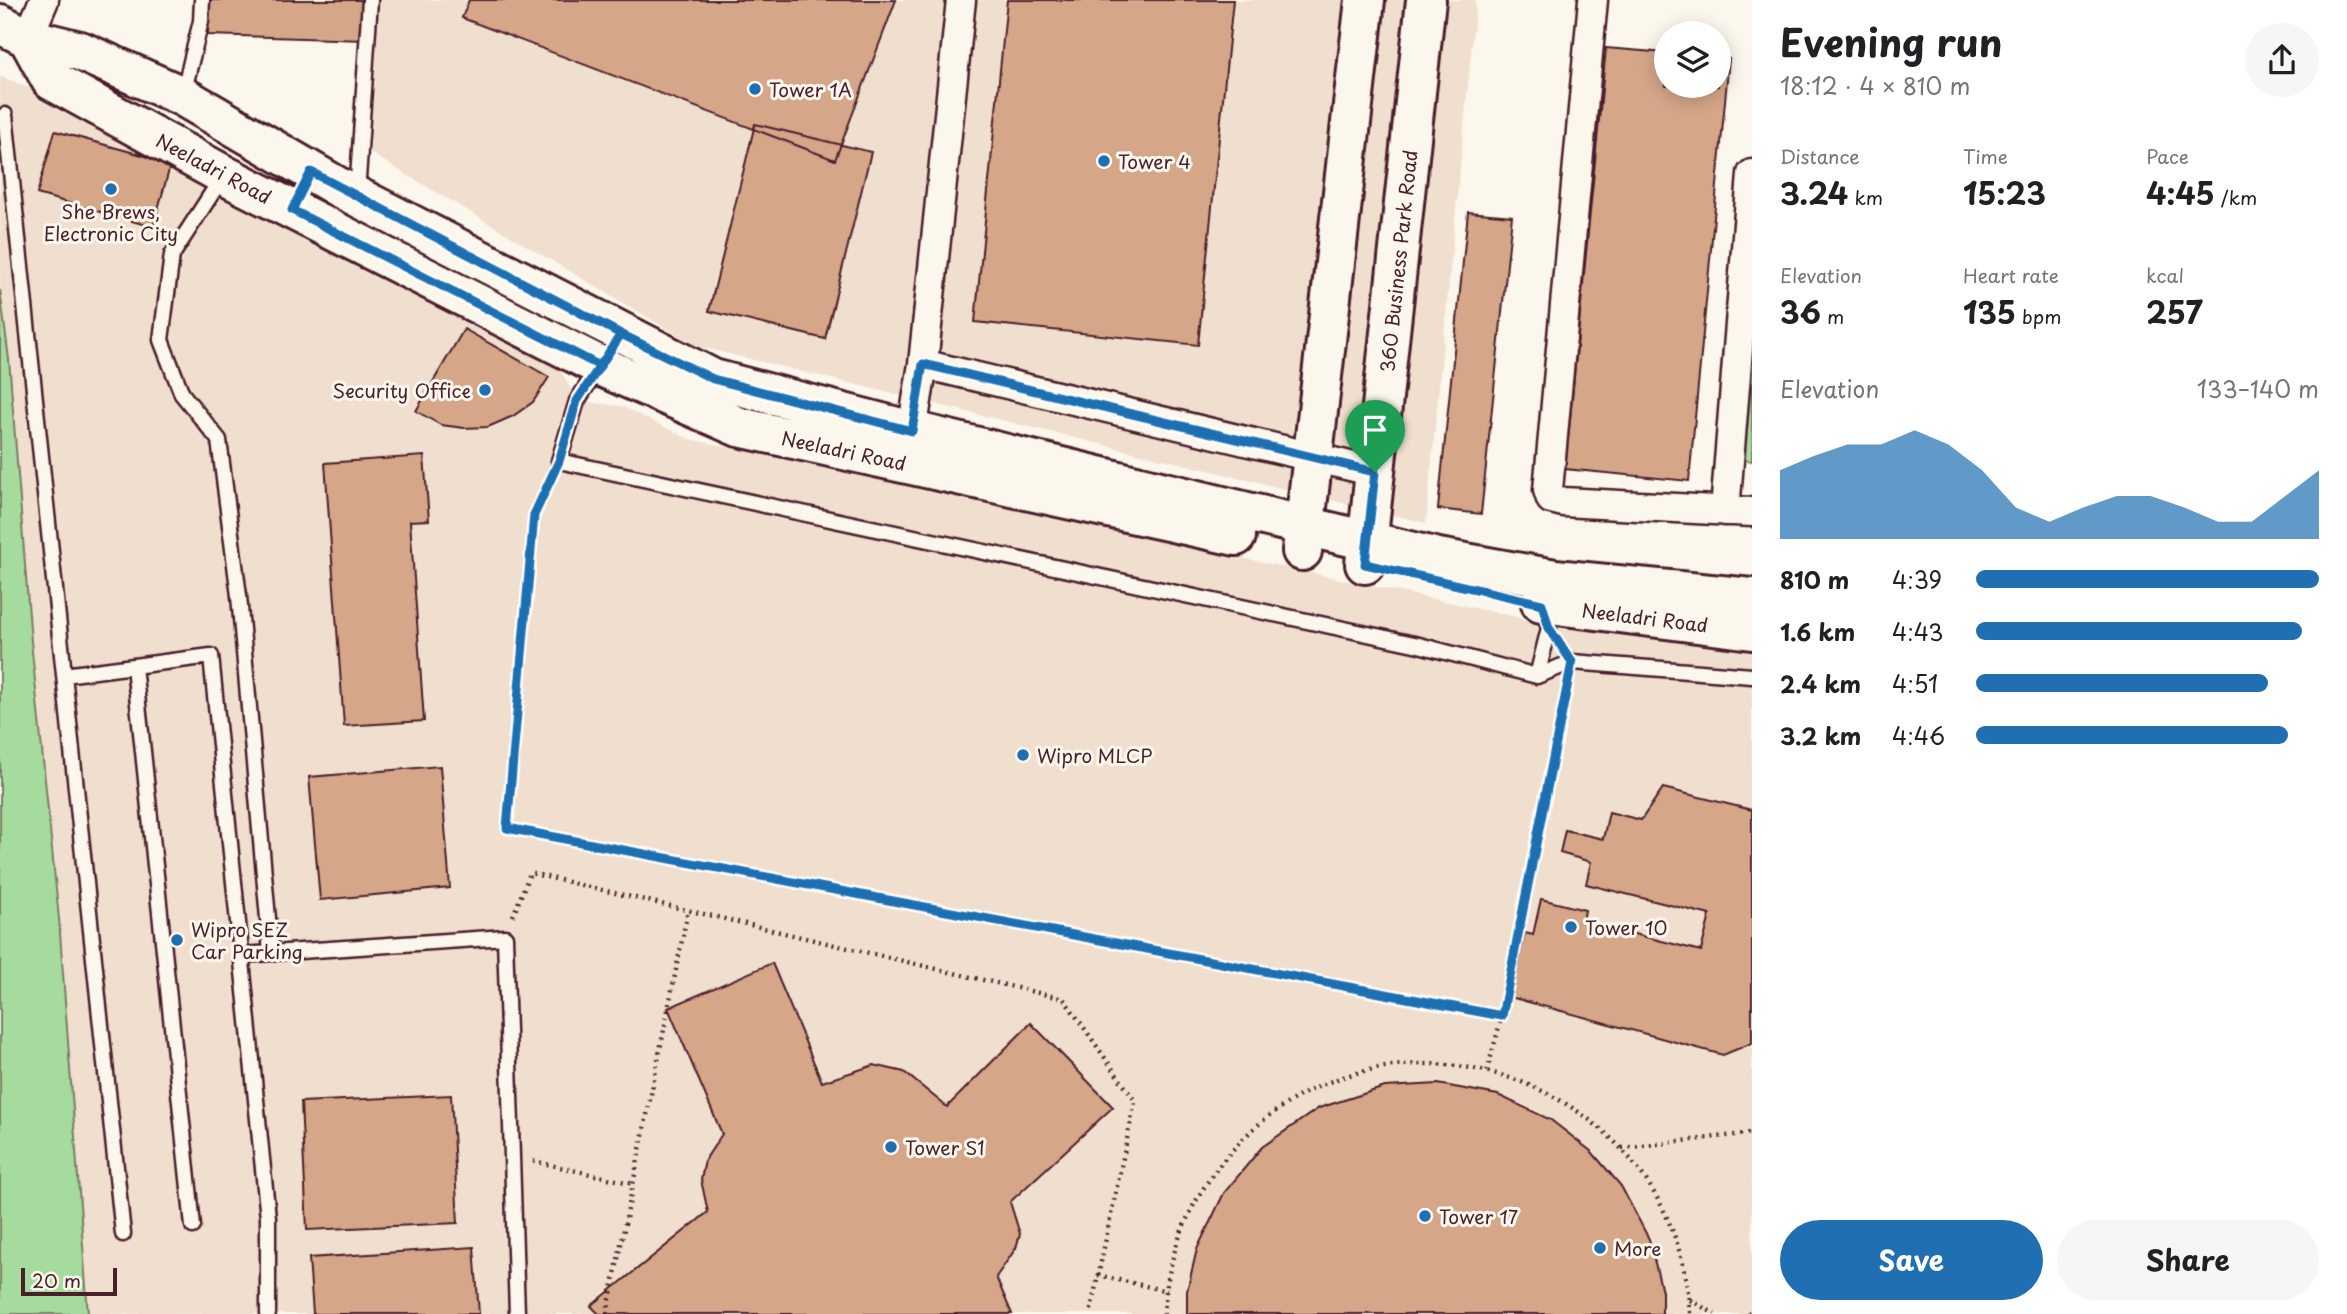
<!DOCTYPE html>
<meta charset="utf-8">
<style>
body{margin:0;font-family:"Playpen Sans",sans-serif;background:#f6f6f6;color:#202124;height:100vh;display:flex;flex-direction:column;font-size:26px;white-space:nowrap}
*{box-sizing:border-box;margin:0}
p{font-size:23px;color:#757577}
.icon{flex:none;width:38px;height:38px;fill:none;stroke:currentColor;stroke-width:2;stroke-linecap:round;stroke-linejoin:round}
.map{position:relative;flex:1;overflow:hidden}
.drawer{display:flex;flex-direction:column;background:#fff;width:595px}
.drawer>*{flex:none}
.fabs{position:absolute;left:1654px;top:21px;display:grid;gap:14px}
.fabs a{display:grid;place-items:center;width:77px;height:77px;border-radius:50%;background:#fff;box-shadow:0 4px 18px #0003;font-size:35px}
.scale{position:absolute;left:21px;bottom:18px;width:96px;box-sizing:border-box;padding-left:7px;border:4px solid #4a1f2b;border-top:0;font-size:19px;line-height:24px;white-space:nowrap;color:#4a1f2b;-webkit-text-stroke:5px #fbf7ec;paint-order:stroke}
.pin{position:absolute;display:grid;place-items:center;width:60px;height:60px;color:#fff;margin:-72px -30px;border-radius:50% 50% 50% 0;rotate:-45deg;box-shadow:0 0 7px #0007}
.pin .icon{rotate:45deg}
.round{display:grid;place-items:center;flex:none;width:74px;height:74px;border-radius:37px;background:#f6f6f6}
.summary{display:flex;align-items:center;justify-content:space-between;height:119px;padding:0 28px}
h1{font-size:38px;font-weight:700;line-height:52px}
.metrics{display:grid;grid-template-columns:repeat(3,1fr);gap:10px;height:119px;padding:7px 28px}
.metrics div{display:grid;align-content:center}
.metrics b{font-size:30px;font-weight:700}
.metrics small{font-size:19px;font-weight:400}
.metrics p{font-size:19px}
.chart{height:196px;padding:14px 28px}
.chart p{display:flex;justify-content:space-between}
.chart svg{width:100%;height:126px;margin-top:7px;fill:#1f6fb2;opacity:.7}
.action{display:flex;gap:14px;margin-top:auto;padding:14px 28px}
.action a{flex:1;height:80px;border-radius:42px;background:#1f6fb2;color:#fff;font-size:28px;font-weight:700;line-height:80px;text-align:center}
.action a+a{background:#f6f6f6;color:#202124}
ul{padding:0 28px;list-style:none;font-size:23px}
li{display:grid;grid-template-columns:112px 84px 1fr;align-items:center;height:52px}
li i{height:18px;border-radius:9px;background:#1f6fb2}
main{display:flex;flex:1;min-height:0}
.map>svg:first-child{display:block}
</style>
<main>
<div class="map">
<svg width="1752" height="1314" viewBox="0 0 1752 1314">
<rect width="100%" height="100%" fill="#fbf7ec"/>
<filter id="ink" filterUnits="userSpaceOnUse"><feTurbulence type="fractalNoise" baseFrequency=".0143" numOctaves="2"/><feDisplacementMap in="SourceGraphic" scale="14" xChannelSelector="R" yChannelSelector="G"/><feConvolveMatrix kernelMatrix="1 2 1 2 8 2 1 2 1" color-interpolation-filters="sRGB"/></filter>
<g filter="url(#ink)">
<path fill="#f0dfce" d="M379,0h1097l-50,523 -730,-177 -326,-193z
M0,76l54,22 505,269 18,34 44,5 68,33 828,178 32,11 45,-1 158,17v670h-1664l-29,-395 -28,-278 -31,-351z"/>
<path fill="#a6db9e" stroke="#787d64" stroke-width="2" d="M1752,262v199l-17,-2z
M0,290l9,69 22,282 28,278 29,395h-88z"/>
<path fill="#d6a689" stroke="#4a1f2b" stroke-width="2" d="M209,0h158l-2,40 -157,-5z
M469,0h427l-61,160 -373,-142z
M1007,0h226l-35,345 -223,-23z
M1606,48l60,5v33h52v-28l11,1 -40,422 -124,-12z
M755,124l116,28 -46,187 -116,-28z
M55,131l116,32 -18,64 -116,-33z
M1468,212l44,4 -31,298 -43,-5z
M464,329l85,48 -16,25 -20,14 -25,11 -24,1 -23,-3 -25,-14z
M424,456l5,64 -19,1 14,200 -80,5 -19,-263z
M440,766l10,122 -130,12 -11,-123z
M1663,788l89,22v233l-29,12 -213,-58 15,-64 8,2 8,-36 44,11 -2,11 118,30 9,-36 -124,-31 5,-22 -31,-9 5,-23 38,9 6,-27 32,8z
M772,963l50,119 52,-17 30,7 43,35 84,-84 82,84 -103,95 10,32 -4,14 -20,29 16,37h-413l-8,-8 117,-94 -7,-32 4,-20 17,-26 -54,-126z
M1438,1084l60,11 53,25 41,32 29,34 28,53 13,52v23h-475v-23l10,-42 27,-56 38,-46 57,-39 66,-21z
M451,1095l7,128 -151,7 -6,-128z
M474,1247l5,67h-166l-4,-56z"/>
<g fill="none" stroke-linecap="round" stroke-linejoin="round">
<g stroke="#4a1f2b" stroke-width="19">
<path id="lane" d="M183,94l18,-73 1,-21
M5,115l118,1119
M223,176l-51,79 -11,85 21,54 37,46 20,156 32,356
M357,194l13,-194
M599,367l-22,34 -18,60 860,184 118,31 35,-14 180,14
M134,666l59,560
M64,675l147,-19 57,562v96
M1537,676l12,-48 -7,-22
M241,955l264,-18 12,377"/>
</g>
<g stroke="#4a1f2b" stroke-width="33">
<path id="street" d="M1593,0l-45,490 3,9 12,3 189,10
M28,38l16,-38
M923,364l452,108
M912,431l11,-67 38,-364
M1725,511l27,-337"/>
</g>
<g stroke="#4a1f2b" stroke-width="44">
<path id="secondary" d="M0,24l28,14 52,13 102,45 156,91 375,192 199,52 526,127 117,21 197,19
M28,38l23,42 173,95 376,191 139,61 497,109
M1302,551l63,-551
M1365,564l61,-564
M1541,603l211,27"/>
</g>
<path stroke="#4a1f2b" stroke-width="4.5" stroke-dasharray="2 5" stroke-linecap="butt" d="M550,481l-16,34 -27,313 995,188 65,-328
M513,916l17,-43 534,126 71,102 -45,213
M1487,1071l15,-55
M1622,1148l130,-15
M533,1161l101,23
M1098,1275l69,16
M1690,1300l25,14
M607,1314l81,-404
M1164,1314c2,-48 18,-95 45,-134 142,-209 467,-118 481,134
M1748,1314l4,-1"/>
<use href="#lane" stroke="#fbf7ec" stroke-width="14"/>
<use href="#street" stroke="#fbf7ec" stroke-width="28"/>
<use href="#secondary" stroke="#fbf7ec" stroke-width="38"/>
</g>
</g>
<g fill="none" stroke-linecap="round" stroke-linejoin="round" filter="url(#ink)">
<g stroke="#fff" stroke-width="14">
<path id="route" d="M1375,472l-452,-108 -11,67 -199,-52 -92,-45 -21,32 -308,-156 19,-38 310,162 -44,67 -18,60 -25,54 -27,313 995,188 70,-354 -23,-34 -7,-24 -177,-40 10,-92"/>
</g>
<use href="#route" stroke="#1f6fb2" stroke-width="9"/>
</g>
<g fill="#1f6fb2" stroke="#fbf7ec" stroke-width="2.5">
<circle cx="755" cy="89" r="7"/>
<circle cx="1104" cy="161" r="7"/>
<circle cx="111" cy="189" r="7"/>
<circle cx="485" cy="390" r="7"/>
<circle cx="1023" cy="755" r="7"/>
<circle cx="1571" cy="927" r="7"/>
<circle cx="177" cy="940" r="7"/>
<circle cx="891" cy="1147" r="7"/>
<circle cx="1425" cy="1216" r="7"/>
<circle cx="1600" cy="1248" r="7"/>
</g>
<g text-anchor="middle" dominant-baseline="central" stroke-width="6" stroke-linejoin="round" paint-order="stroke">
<g font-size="19" fill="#4a1f2b" stroke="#fbf7ec" text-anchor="start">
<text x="769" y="89">Tower 1A</text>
<text x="1118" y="161">Tower 4</text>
<text x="111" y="211" text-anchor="middle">She Brews,<tspan x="111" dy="22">Electronic City</tspan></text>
<text x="471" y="390" text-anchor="end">Security Office</text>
<text x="1037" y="755">Wipro MLCP</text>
<text x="1585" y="927">Tower 10</text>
<text x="191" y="929">Wipro SEZ<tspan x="191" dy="22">Car Parking</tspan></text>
<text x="905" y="1147">Tower S1</text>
<text x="1439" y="1216">Tower 17</text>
<text x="1614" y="1248">More</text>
</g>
<g font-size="19" fill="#4a1f2b" stroke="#fbf7ec">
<text transform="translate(214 168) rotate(28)">Neeladri Road</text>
<text transform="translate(1398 261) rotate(-84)">360 Business Park Road</text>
<text transform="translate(844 450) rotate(12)">Neeladri Road</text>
<text transform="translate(1645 617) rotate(7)">Neeladri Road</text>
</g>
</g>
</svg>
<div class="fabs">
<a><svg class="icon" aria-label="layers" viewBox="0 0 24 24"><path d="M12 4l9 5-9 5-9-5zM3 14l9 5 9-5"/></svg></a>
</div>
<div class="scale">20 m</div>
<div class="pin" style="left:1375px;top:472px;background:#1e9e55"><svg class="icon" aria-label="arrive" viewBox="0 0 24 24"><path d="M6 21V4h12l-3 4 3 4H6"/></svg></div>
</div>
<section class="drawer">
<div class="summary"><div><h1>Evening run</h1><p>18:12 · 4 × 810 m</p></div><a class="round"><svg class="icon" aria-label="share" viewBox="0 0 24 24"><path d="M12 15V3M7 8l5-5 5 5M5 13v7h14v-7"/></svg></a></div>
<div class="metrics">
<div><p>Distance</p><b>3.24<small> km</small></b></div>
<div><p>Time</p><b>15:23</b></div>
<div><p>Pace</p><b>4:45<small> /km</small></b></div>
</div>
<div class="metrics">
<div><p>Elevation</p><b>36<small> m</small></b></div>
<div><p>Heart rate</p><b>135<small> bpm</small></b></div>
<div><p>kcal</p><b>257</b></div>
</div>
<div class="chart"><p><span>Elevation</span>133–140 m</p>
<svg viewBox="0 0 160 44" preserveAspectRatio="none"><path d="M0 44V20L10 15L20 11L30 11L40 6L50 11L60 20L70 33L80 38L90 33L100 29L110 29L120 33L130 38L140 38L150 29L160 20V44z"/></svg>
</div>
<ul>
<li><b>810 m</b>4:39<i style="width:100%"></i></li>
<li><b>1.6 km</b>4:43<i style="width:95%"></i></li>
<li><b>2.4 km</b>4:51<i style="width:85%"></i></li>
<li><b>3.2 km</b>4:46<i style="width:91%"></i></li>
</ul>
<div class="action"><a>Save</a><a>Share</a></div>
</section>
</main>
